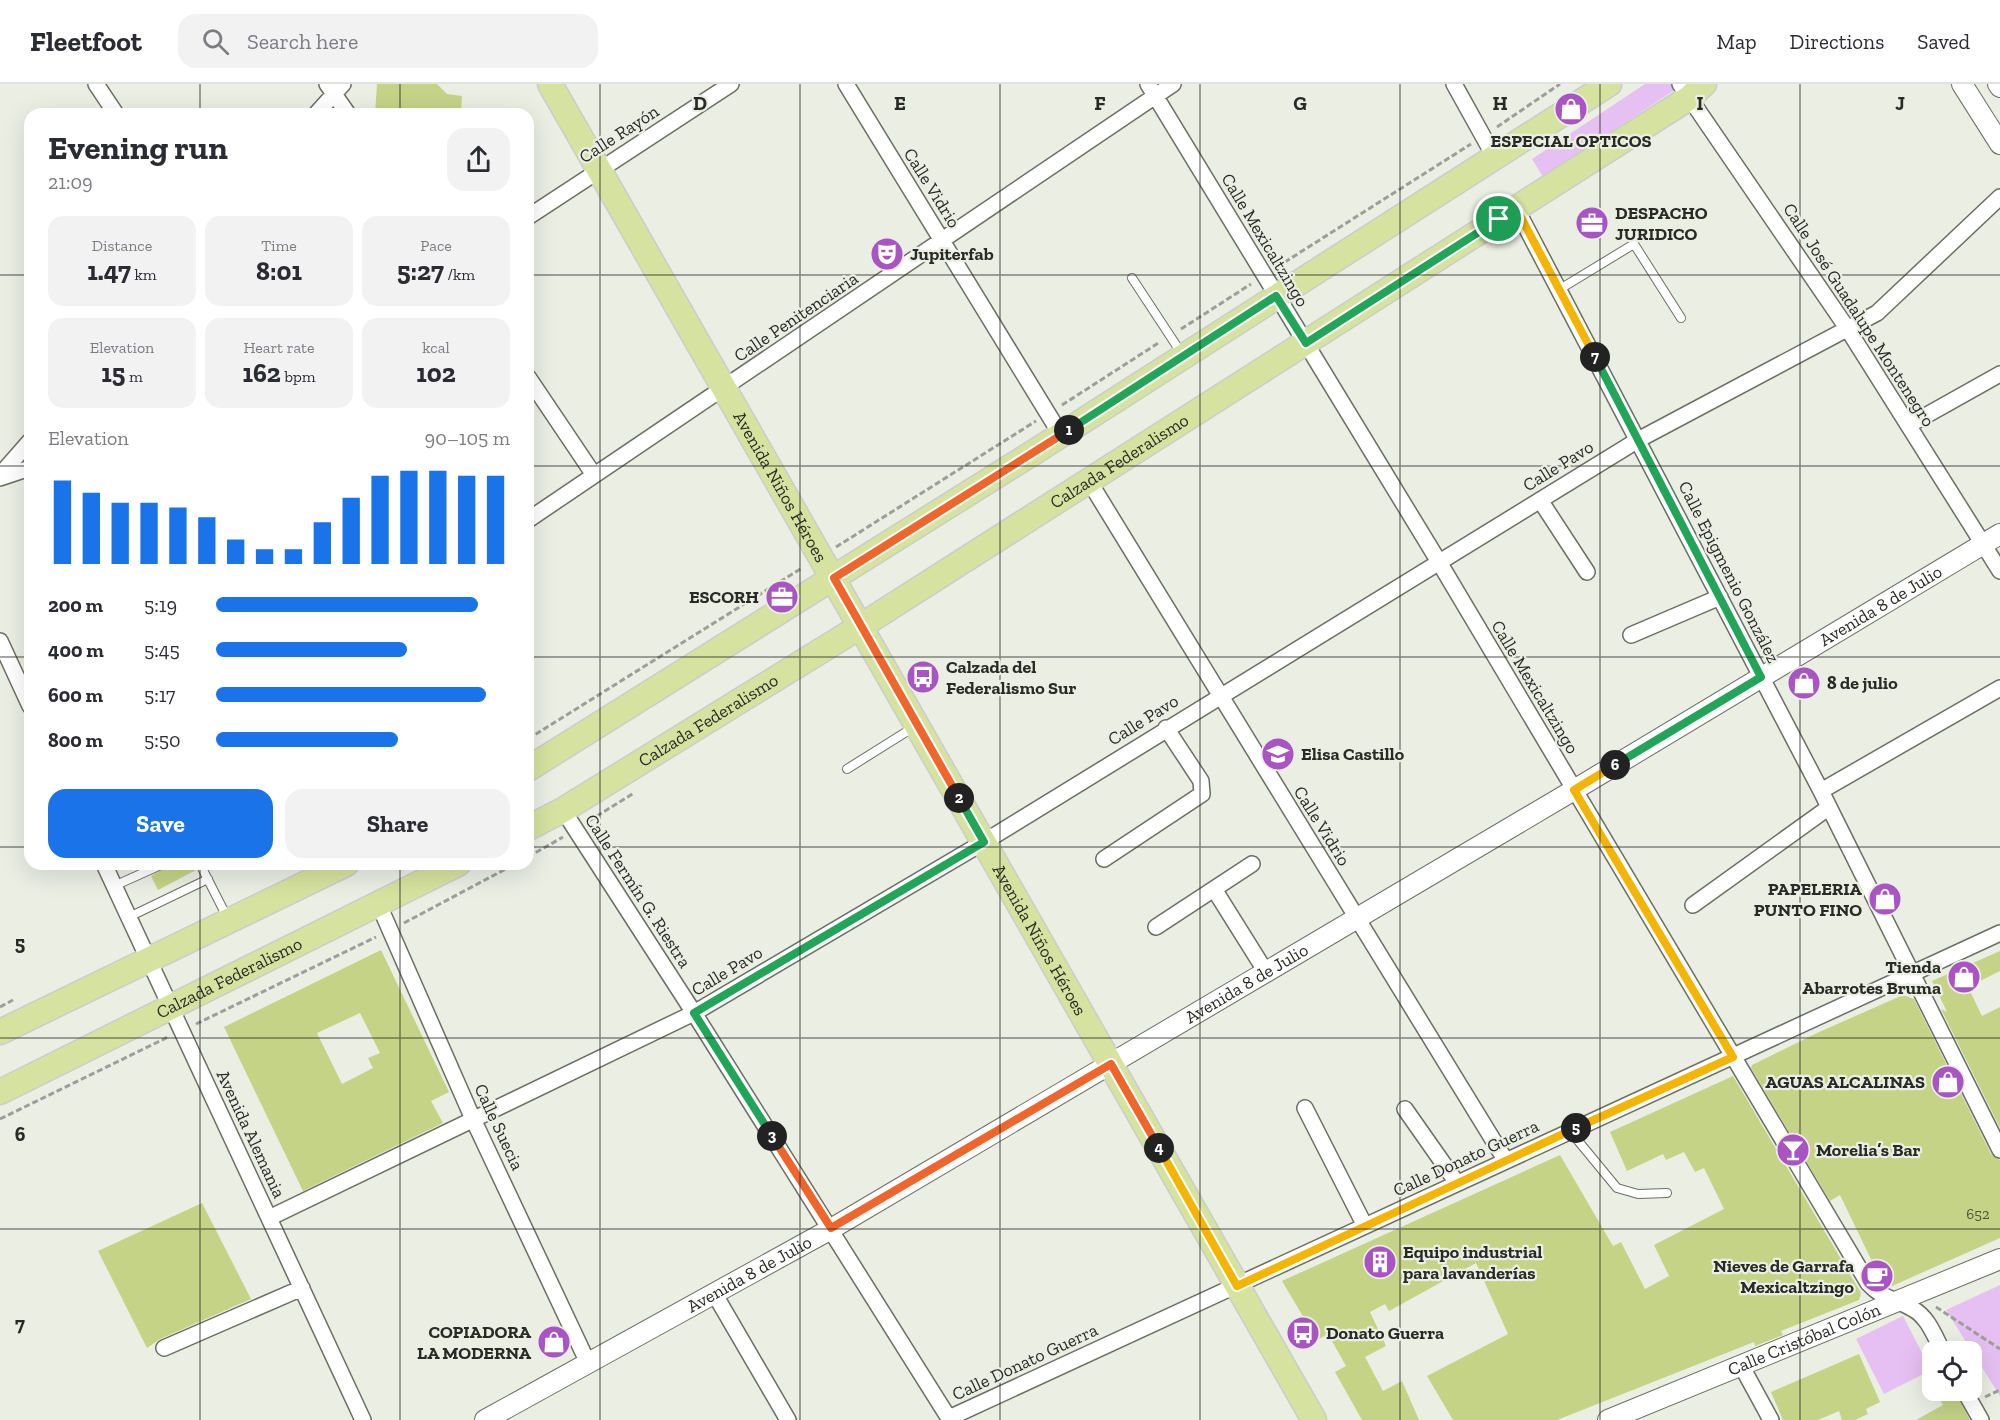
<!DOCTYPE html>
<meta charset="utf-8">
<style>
body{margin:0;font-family:"Zilla Slab",serif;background:#f2f2f3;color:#2b2b33;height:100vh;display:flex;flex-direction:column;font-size:22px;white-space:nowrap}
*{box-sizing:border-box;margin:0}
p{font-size:20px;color:#7c7c81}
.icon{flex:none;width:33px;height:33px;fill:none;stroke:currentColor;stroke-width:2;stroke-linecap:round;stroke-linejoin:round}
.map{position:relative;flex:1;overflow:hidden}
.drawer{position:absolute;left:24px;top:24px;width:510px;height:762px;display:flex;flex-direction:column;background:#fff;border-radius:18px;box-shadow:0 6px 24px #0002}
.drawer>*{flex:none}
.tools{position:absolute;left:1922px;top:1257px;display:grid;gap:12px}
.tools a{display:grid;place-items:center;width:60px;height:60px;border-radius:12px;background:#fff;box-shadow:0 6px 24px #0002;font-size:30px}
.pin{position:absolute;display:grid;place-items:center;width:51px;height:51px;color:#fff;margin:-26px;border:3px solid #fff;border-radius:50%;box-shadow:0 2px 6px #0007}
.km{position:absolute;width:30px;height:30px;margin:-15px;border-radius:50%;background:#222;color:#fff;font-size:16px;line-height:30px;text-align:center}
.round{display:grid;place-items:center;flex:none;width:63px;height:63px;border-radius:18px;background:#f2f2f3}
.summary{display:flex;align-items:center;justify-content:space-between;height:102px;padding:0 24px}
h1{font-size:33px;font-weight:800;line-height:45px}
.stats{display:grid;grid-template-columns:repeat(3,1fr);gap:9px;height:102px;padding:6px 24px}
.stats div{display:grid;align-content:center;border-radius:15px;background:#f2f2f3;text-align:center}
.stats b{font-size:26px;font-weight:800}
.stats small{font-size:16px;font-weight:400}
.stats p{font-size:16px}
.chart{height:168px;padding:12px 24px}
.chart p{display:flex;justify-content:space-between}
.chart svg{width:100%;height:108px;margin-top:6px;stroke:#1a73e8;stroke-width:6}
.cta{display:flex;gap:12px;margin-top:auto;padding:12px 24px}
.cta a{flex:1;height:69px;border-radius:18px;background:#1a73e8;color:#fff;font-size:24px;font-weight:800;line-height:69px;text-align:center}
.cta a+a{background:#f2f2f3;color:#2b2b33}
ul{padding:0 24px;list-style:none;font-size:20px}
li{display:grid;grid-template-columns:96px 72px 1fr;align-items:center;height:45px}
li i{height:15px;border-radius:8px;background:#1a73e8}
header{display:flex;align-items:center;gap:36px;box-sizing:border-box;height:84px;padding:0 30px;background:#fff;border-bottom:2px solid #e1e1e2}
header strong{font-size:28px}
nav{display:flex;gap:33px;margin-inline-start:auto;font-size:21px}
.search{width:420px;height:54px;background:#f2f2f3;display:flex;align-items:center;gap:15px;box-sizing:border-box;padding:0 21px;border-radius:18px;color:#7c7c81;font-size:22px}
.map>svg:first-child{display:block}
</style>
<header>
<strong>Fleetfoot</strong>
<div class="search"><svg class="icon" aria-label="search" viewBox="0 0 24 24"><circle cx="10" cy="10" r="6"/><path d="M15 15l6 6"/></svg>Search here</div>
<nav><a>Map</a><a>Directions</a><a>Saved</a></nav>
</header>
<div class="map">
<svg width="2000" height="1336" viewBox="0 0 2000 1336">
<rect width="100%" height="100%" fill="#ebeee3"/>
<path fill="#e6c0f2" d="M1645,0h28l3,5 -133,88 -11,-18z
M2000,1201v111l-54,-86z
M1903,1232l28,54 -47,24 -28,-55z"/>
<path fill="#c4d386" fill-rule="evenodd" d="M377,0h60l10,10 15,2 -1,18h-86z
M172,780h22l2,6 -38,20 -7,-14z
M381,866l68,142 -18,9 12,22 -140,68 -79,-164zM360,929l20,40 -12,5 5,10 -31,16 -25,-51z
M2000,867v20l-32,16 14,29 18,-9v121l-59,-119 6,3 -15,-31z
M1903,911l11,4 77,155 9,6v78l-108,48 -10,-4 -42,-87 -10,6 -79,-133 1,-3 65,-32z
M1733,992l128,217 -2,7 -78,31 2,4 -28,11 -1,-4 -197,78h-104l-26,-44 81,-42 -32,-71 -87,48 -4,-7 -15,8 16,34 -21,11 18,34 19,-10 17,39h-57l-27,-48 11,-6 -18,-32 -11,6 -35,-59 278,-126 53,91 8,-4 24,47 24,-13 -15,-31 70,-36 -20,-41 -9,4 -11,-20 -18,8 -3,-6 -36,17 -17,-39z
M202,1119l49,96 -91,40 -13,9 -49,-97z
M1859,1270l21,48 -14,7 2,5 -13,6h-13l-3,-9 -21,9h-35l-12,-28z
M1934,1306h20l16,30h-54l27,-15z"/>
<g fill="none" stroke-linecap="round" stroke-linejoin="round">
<g stroke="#6b6e64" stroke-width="10">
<path id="service" d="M1132,194l50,76
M1560,205l74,-45 47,74
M847,685l67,-42
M200,780l28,55
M114,802l49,-22
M129,833l79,-38
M1570,1047l47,57 21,6 29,-1"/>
</g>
<g stroke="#6b6e64" stroke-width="18">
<path id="minor" d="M96,0l20,30
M327,0l21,30
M846,0l215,351
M1148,0l291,478 429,721c16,17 26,15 45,26 15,8 22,28 30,43
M1454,0l40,72
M1680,0l167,244 153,243
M316,30l27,-30
M1516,124l305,583 179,359
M528,133l203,-133
M528,293l66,98
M1909,341l91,-51
M0,391l30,-34
M0,394l30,-10
M1089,397l417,680
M1540,416l47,72
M528,436l645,-436
M1631,551l89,-38
M0,557l30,65
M1821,707l179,-103
M563,726l131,203 256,407
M1104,775l98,-65 -1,-13 -35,-53
M104,780l259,556
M1214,805l52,83
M379,821l94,214 115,244
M1693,821l135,-97
M1156,843l96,-63
M1305,1024l60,118
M1405,1025l52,74
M269,1134l425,-205 290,-171 654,-402 239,-127 123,-116
M714,1209l74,127
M164,1264l138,-60
M1741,1281l30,55
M1964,1306l17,30
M949,1334l1051,-485"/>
</g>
<g stroke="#6b6e64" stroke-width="22">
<g id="tertiary">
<path d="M1962,0l38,60"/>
<path d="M1998,0l2,3"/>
<path id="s1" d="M485,1336l346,-191 743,-439 426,-256"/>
<path id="s2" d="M1608,1336l392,-161"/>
</g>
</g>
<g stroke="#cccccb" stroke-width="27">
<g id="primary">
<path id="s3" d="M550,0l764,1336"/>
<path d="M528,685l511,-320 570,-365"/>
<path id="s4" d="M528,744l35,-18 298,-184 828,-528 15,-14"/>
<path d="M0,948l346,-168"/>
<path id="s5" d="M0,1008l458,-228"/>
</g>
</g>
<path stroke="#9d9f97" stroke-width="3" stroke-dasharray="6 3" stroke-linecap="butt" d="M1497,43l63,-43
M1277,183l194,-123
M1181,245l70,-45
M1062,321l98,-63
M836,463l200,-126
M528,655l274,-171
M589,737l45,-28
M528,773l35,-20
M404,839l111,-59
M0,923l13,-7
M196,940l180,-87
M0,1035l168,-82
M1936,1223l64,42
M1985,1313l15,-7"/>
<use href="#service" stroke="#fff" stroke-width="8"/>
<use href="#minor" stroke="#fff" stroke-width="15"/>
<use href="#tertiary" stroke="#fff" stroke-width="20"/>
<use href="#primary" stroke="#d6e29f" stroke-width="24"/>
</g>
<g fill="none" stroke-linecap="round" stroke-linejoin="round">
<g stroke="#fff" stroke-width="12">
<path id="split-1" d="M1069,346l207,-134 30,47 193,-124"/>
</g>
<g stroke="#fff" stroke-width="12">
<path id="split-2" d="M959,714l-125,-220 235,-148"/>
</g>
<g stroke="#fff" stroke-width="12">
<path id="split-3" d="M772,1052l-78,-123 290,-171 -25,-44"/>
</g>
<g stroke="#fff" stroke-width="12">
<path id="split-4" d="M772,1052l59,92 280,-164 48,84"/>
</g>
<g stroke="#fff" stroke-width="12">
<path id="split-5" d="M1159,1064l78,138 339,-158"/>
</g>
<g stroke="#fff" stroke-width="12">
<path id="split-6" d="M1576,1044l157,-71 -159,-267 41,-25"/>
</g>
<g stroke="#fff" stroke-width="12">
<path id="split-7" d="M1595,273l166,320 -146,88"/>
</g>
<g stroke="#fff" stroke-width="12">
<path id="split-8" d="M1499,135l17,-11 79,149"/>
</g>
<use href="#split-1" stroke="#22a559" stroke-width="8"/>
<use href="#split-2" stroke="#f0652b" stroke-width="8"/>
<use href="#split-3" stroke="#22a559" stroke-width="8"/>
<use href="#split-4" stroke="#f0652b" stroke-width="8"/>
<use href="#split-5" stroke="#f5b400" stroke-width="8"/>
<use href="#split-6" stroke="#f5b400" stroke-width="8"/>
<use href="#split-7" stroke="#22a559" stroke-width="8"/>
<use href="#split-8" stroke="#f5b400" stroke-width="8"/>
</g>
<path fill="none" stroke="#292a26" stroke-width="1.5" stroke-opacity="0.55" d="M200,0v30M400,0v30M600,0v1336M800,0v1336M1000,0v1336M1200,0v1336M1400,0v1336M1600,0v1336M1800,0v1336M0,191h30M528,191h1472M0,382h30M528,382h1472M0,573h30M528,573h1472M0,763h30M528,763h1472M200,780v556M400,780v556M0,954h2000M0,1145h2000"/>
<defs>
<g id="shop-disc" transform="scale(1.725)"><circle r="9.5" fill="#a854c3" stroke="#ebeee3"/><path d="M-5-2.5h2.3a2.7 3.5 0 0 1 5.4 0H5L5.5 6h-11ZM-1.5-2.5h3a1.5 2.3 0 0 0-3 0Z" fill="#fff"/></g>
<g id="office-disc" transform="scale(1.725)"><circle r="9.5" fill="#a854c3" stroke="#ebeee3"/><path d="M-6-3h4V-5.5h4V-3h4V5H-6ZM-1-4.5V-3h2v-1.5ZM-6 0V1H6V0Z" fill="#fff"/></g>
<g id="theatre-disc" transform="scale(1.725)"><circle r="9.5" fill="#a854c3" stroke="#ebeee3"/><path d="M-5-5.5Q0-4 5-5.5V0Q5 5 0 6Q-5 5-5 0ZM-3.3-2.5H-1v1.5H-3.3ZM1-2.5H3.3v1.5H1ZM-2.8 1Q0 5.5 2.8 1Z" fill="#fff"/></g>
<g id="bus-disc" transform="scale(1.725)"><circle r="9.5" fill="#a854c3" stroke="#ebeee3"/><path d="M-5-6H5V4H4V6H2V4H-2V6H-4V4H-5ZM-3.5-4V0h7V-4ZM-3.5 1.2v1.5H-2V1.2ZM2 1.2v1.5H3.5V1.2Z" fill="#fff"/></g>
<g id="school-disc" transform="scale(1.725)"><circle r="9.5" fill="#a854c3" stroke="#ebeee3"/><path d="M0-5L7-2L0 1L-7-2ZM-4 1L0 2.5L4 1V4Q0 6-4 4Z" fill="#fff"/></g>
<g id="bar-disc" transform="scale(1.725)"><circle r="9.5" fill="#a854c3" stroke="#ebeee3"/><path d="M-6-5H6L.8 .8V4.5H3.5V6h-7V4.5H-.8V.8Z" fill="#fff"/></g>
<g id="building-disc" transform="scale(1.725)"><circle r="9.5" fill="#a854c3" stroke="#ebeee3"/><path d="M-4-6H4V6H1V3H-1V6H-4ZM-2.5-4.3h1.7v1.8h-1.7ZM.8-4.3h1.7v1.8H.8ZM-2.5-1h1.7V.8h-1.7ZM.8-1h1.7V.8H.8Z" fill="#fff"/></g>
<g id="cafe-disc" transform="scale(1.725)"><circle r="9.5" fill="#a854c3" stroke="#ebeee3"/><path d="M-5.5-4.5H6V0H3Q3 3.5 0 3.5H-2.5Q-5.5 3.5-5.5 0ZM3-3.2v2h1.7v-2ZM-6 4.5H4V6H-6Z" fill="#fff"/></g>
</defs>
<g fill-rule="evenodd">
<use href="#shop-disc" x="1571" y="25"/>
<use href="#office-disc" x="1592" y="139"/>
<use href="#theatre-disc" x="887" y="170"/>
<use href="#office-disc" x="782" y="513"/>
<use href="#bus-disc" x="923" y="593"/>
<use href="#shop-disc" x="1804" y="599"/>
<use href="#school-disc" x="1278" y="670"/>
<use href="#shop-disc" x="1885" y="815"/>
<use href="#shop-disc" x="1964" y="893"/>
<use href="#shop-disc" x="1948" y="998"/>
<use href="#bar-disc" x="1793" y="1066"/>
<use href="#building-disc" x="1380" y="1178"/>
<use href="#cafe-disc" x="1877" y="1192"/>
<use href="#bus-disc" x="1303" y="1249"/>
<use href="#shop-disc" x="554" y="1258"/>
</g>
<g text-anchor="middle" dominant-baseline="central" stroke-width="4.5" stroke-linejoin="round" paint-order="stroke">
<g font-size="15" fill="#50543e">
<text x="1978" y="1130">652</text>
</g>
<g font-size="18" fill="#292a26" stroke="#ebeee3">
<text transform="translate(619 50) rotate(-33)">Calle Rayón</text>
<text transform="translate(932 104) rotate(58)">Calle Vidrio</text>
<text transform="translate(1265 156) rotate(59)">Calle Mexicaltzingo</text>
<text transform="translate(1859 231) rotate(57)">Calle José Guadalupe Montenegro</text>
<text transform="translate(796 233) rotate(-34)">Calle Penitenciaria</text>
<text stroke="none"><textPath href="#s4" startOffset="696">Calzada Federalismo</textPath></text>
<text transform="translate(1558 382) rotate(-32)">Calle Pavo</text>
<text stroke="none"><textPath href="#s3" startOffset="464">Avenida Niños Héroes</textPath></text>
<text transform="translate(1729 488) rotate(63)">Calle Epigmenio González</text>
<text stroke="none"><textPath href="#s1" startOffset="1616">Avenida 8 de Julio</textPath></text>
<text transform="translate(1535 603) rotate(59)">Calle Mexicaltzingo</text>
<text stroke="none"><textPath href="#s4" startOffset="210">Calzada Federalismo</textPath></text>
<text transform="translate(1143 636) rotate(-32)">Calle Pavo</text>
<text transform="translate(1322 742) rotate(58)">Calle Vidrio</text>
<text transform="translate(638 807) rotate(57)">Calle Fermín G. Riestra</text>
<text stroke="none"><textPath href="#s3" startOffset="986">Avenida Niños Héroes</textPath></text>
<text transform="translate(727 887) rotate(-31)">Calle Pavo</text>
<text stroke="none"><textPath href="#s5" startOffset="256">Calzada Federalismo</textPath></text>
<text stroke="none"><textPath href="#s1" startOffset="878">Avenida 8 de Julio</textPath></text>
<text transform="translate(499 1043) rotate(65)">Calle Suecia</text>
<text transform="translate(251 1050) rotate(65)">Avenida Alemania</text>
<text transform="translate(1466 1074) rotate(-25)">Calle Donato Guerra</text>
<text stroke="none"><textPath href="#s1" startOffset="302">Avenida 8 de Julio</textPath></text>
<text stroke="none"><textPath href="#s2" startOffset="212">Calle Cristóbal Colón</textPath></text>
<text transform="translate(1025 1278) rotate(-25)">Calle Donato Guerra</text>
</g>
<g font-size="18" font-weight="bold" fill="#292a26" stroke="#ebeee3" text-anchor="start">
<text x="1571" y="57" text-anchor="middle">ESPECIAL OPTICOS</text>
<text x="1615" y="129">DESPACHO<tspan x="1615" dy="21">JURIDICO</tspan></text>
<text x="910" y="170">Jupiterfab</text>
<text x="759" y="513" text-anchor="end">ESCORH</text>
<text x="946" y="583">Calzada del<tspan x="946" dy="21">Federalismo Sur</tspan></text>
<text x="1827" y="599">8 de julio</text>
<text x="1301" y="670">Elisa Castillo</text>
<text x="1862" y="805" text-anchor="end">PAPELERIA<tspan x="1862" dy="21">PUNTO FINO</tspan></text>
<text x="1941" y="883" text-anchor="end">Tienda<tspan x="1941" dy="21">Abarrotes Bruma</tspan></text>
<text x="1925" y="998" text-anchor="end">AGUAS ALCALINAS</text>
<text x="1816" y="1066">Morelia’s Bar</text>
<text x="1403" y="1168">Equipo industrial<tspan x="1403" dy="21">para lavanderías</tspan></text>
<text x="1854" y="1182" text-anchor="end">Nieves de Garrafa<tspan x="1854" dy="21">Mexicaltzingo</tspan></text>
<text x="531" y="1248" text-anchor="end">COPIADORA<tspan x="531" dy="21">LA MODERNA</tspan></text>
<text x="1326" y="1249">Donato Guerra</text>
</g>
</g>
<g font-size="20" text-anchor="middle" font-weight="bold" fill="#292a26" stroke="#ebeee3" stroke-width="4.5" stroke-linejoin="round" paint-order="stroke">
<text x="700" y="26">D</text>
<text x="900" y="26">E</text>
<text x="1100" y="26">F</text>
<text x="1300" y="26">G</text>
<text x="1500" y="26">H</text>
<text x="1700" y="26">I</text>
<text x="1900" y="26">J</text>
<text x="20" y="866">5</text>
<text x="20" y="1057">6</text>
<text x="20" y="1247">7</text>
</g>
</svg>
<div class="tools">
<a><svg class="icon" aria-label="locate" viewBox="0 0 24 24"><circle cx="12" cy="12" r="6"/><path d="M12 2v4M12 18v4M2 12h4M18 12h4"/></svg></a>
</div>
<div class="pin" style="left:1499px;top:135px;background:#1e9e55"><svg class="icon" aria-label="arrive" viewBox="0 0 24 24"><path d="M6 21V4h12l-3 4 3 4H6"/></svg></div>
<b class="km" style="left:1069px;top:346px">1</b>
<b class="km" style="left:959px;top:714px">2</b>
<b class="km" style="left:772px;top:1052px">3</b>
<b class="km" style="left:1159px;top:1064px">4</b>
<b class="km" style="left:1576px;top:1044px">5</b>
<b class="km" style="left:1615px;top:681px">6</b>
<b class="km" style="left:1595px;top:273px">7</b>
<section class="drawer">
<div class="summary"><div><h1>Evening run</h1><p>21:09</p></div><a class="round"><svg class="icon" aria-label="share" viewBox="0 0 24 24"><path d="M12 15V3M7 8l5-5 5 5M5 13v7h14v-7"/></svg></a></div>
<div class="stats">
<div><p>Distance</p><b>1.47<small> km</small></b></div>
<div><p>Time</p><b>8:01</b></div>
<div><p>Pace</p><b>5:27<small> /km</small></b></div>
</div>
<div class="stats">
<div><p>Elevation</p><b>15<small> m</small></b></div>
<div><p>Heart rate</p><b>162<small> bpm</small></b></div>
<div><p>kcal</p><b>102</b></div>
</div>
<div class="chart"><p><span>Elevation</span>90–105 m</p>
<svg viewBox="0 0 160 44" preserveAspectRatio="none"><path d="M5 44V10M15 44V15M25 44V19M35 44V19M45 44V21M55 44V25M65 44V34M75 44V38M85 44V38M95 44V27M105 44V17M115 44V8M125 44V6M135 44V6M145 44V8M155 44V8"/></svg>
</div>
<ul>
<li><b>200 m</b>5:19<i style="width:89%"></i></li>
<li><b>400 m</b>5:45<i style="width:65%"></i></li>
<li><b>600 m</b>5:17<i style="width:92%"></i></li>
<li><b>800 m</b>5:50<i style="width:62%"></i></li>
</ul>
<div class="cta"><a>Save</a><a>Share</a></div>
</section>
</div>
